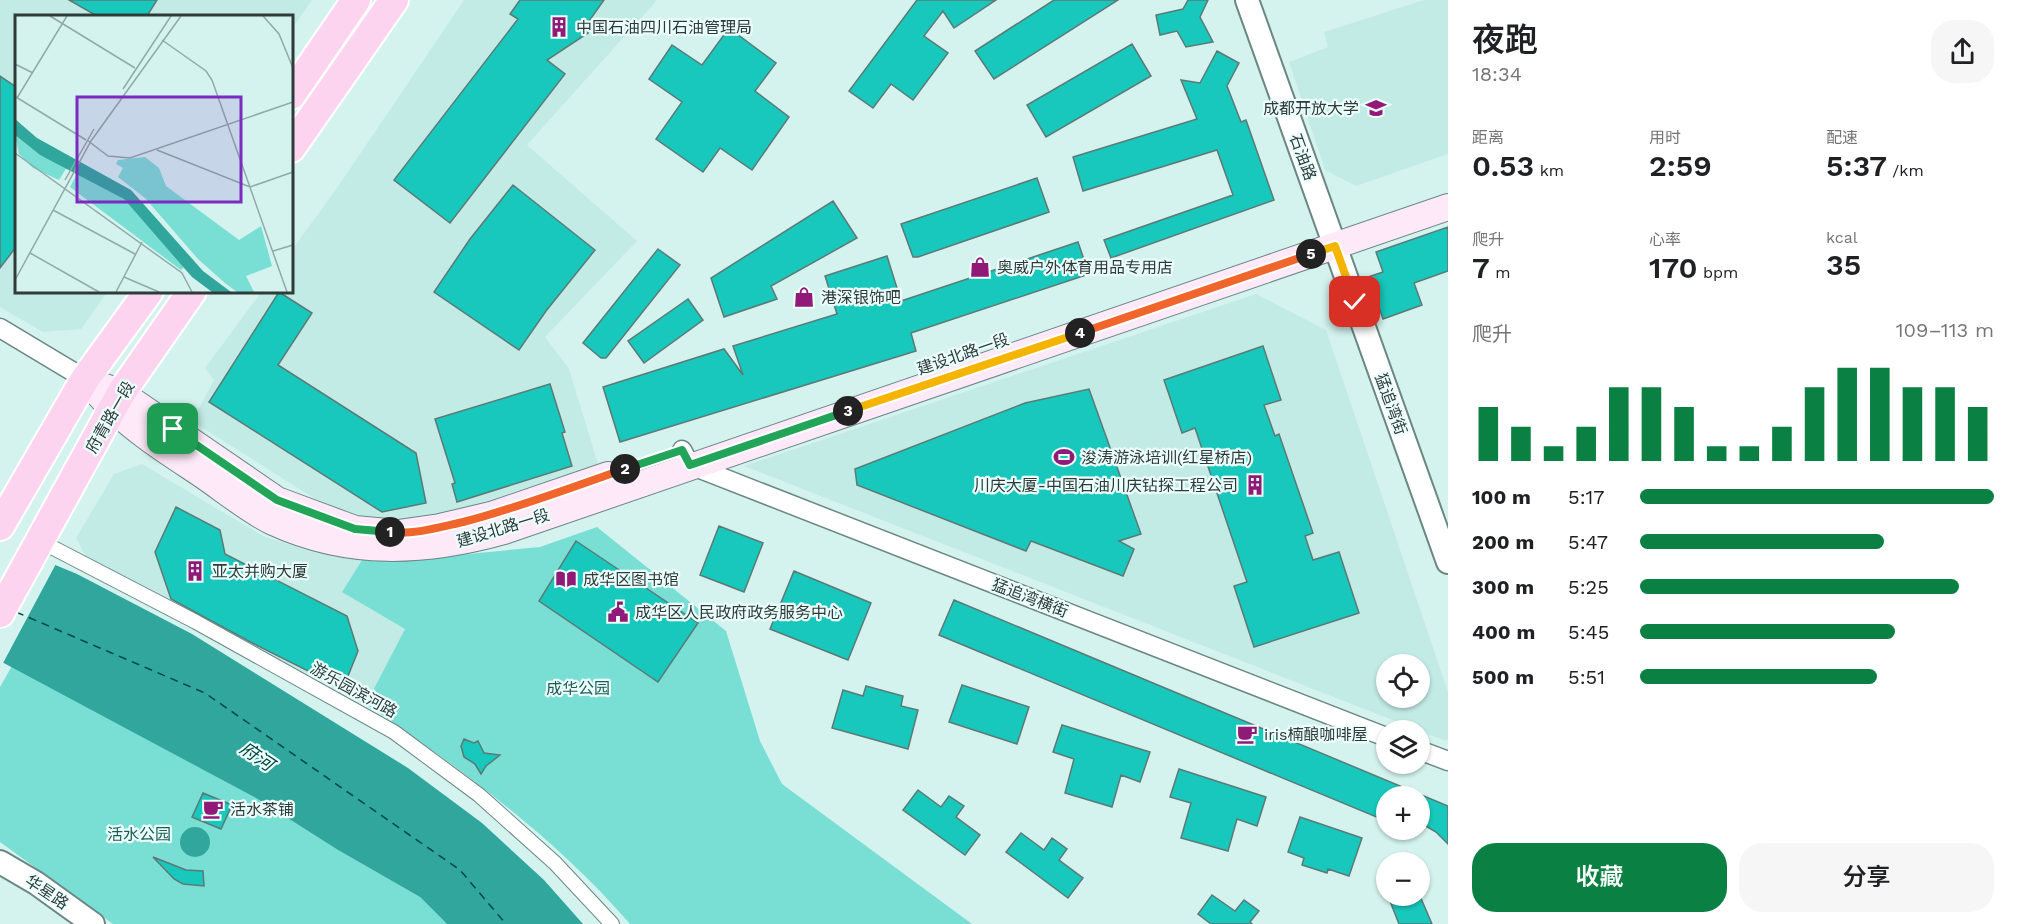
<!DOCTYPE html>
<html lang="zh">
<meta charset="utf-8">
<style>
body{margin:0;font-family:"Work Sans","Noto Sans SC",sans-serif;background:#f6f6f6;color:#202124;height:100vh;display:flex;flex-direction:column;font-size:22px;white-space:nowrap}
*{box-sizing:border-box;margin:0}
p{font-size:20px;color:#757577}
.icon{flex:none;width:33px;height:33px;fill:none;stroke:currentColor;stroke-width:2;stroke-linecap:round;stroke-linejoin:round}
.map{position:relative;flex:1;overflow:hidden}
.panel{display:flex;flex-direction:column;background:#fff;width:570px}
.panel>*{flex:none}
.buttons{position:absolute;left:1376px;top:654px;display:grid;gap:12px}
.buttons a{display:grid;place-items:center;width:54px;height:54px;border-radius:50%;background:#fff;box-shadow:0 2px 4px #0004;font-size:30px}
.pin{position:absolute;display:grid;place-items:center;width:51px;height:51px;color:#fff;margin:-26px;border-radius:12px;box-shadow:0 3px 9px #0006}
.km{position:absolute;width:30px;height:30px;margin:-15px;border-radius:50%;background:#222;color:#fff;font-size:16px;line-height:30px;text-align:center}
.round{display:grid;place-items:center;flex:none;width:63px;height:63px;border-radius:24px;background:#f6f6f6}
.head{display:flex;align-items:center;justify-content:space-between;height:102px;padding:0 24px}
h1{font-size:33px;font-weight:600;line-height:45px}
.metrics{display:grid;grid-template-columns:repeat(3,1fr);gap:9px;height:102px;padding:6px 24px}
.metrics div{display:grid;align-content:center}
.metrics b{font-size:30px;font-weight:600}
.metrics small{font-size:16px;font-weight:400}
.metrics p{font-size:16px}
.chart{height:168px;padding:12px 24px}
.chart p{display:flex;justify-content:space-between}
.chart svg{width:100%;height:108px;margin-top:6px;stroke:#0b8043;stroke-width:6}
.action{display:flex;gap:12px;margin-top:auto;padding:12px 24px}
.action a{flex:1;height:69px;border-radius:24px;background:#0b8043;color:#fff;font-size:24px;font-weight:600;line-height:69px;text-align:center}
.action a+a{background:#f6f6f6;color:#202124}
ul{padding:0 24px;list-style:none;font-size:20px}
li{display:grid;grid-template-columns:96px 72px 1fr;align-items:center;height:45px}
li i{height:15px;border-radius:8px;background:#0b8043}
main{display:flex;flex:1;min-height:0}
.map>svg:first-child{display:block}
</style>
<main>
<div class="map">
<svg width="1448" height="924" viewBox="0 0 1448 924">
<rect width="100%" height="100%" fill="#d4f3ef"/>
<path fill="#c2ebe5" fill-rule="evenodd" d="M0,0h312l-21,30v-14h-275v275h92l-27,38 -38,3 -43,-25z
M464,0h193l-130,145 110,96 -92,96 24,32 29,95 -153,51 -52,7 -51,-6 -150,-95 22,-41 -9,-12 57,-77h29v-40l46,-63z
M1424,0h24v154l-92,32 -31,-16 -36,-108 39,-15 -4,-15z
M1256,294l70,36 122,362v46l-2,3 -702,-275zM1386,664h33v34h-33z
M142,464l121,72 49,16 52,5 -21,35 62,37 -39,75 -278,-143 -12,-23 38,-64z"/>
<path fill="#79ded4" d="M597,527l129,104 34,110 22,43 190,140h-342c-75,-87 -169,-155 -264,-220l39,-75 -63,-37 22,-35 94,-2 82,-8z
M12,666l244,132 82,52 82,47 27,27h-334l-113,-82v-155z"/>
<path fill="#30a69d" d="M0,542l77,32 115,60 216,134 74,55 62,57 39,44h-136l-27,-27 -82,-47 -82,-52 -256,-137z
M180 842a15 15 0 1 1 30 0a15 15 0 1 1-30 0Z"/>
<path fill="#d4f3ef" d="M0,539l57,23 -55,103 -2,-1z"/>
<g fill="none" stroke-linecap="round" stroke-linejoin="round">
<path stroke="#004742" stroke-width="1.5" stroke-dasharray="8 6" stroke-linecap="butt" d="M16,612l189,81 255,177 46,54"/>
</g>
<path fill="#18c8bc" stroke="#5d7976" stroke-width="1.5" d="M69,0h88l-10,16h-50z
M520,0h84l-15,21 -1,12 -41,27 18,14 -115,149 -56,-43 124,-161 -8,-5z
M917,0h79l-42,28 -11,-17 -19,25 24,17 -35,47 -22,-16 -18,24 -24,-17z
M1054,0h64l-124,79 -19,-28z
M1188,0h20l-8,17 13,25 -27,5 -9,-16 -17,4 -4,-20 27,-6z
M729,28l47,35 -21,28 34,26 -37,53 -32,-22 -17,24 -47,-33 26,-37 -33,-23 23,-34 30,20z
M1132,44l19,32 -105,61 -19,-32z
M1217,51l22,12 -12,23 14,36 5,-2 28,80 -163,58 -7,-18 129,-45 -16,-45 -134,41 -10,-34 124,-38 -16,-39 19,3z
M0,76l16,11v160l-16,21z
M1037,178l12,34 -131,45h-5l-12,-33z
M513,185l82,65 -49,61 -27,39 -85,-58 36,-53z
M833,201l24,37 -86,48 6,13 -53,18 -13,-39z
M1448,227v44l-34,12 8,22 -39,14 -15,-42 15,-5 -7,-20z
M1078,242l11,32 -178,59 5,18 -296,91 -17,-55 121,-38 19,26 -10,-29 104,-32 -12,-38 62,-20 14,45z
M658,249l22,16 -74,93h-5l-18,-15z
M279,292l33,21 -34,52 138,88 10,50 -44,9 -173,-110z
M688,299l15,21 -59,43 -16,-22z
M1263,346l18,54 -17,5 11,31 4,-2 34,99 -8,3 8,24 26,-8 20,61 -105,34 -20,-61 13,-4 -52,-154 -13,5 -18,-53z
M550,384l15,48 -3,1 10,33 -115,36 -5,-18 3,-1 -20,-64z
M1089,389l52,145 -22,7 15,8 -11,27 -92,-35 -5,10 -169,-66 -2,-16 170,-66z
M176,507l44,23 5,24 122,62 11,35 -12,30 -12,3 -80,-40 -83,-45 -16,-47z
M719,526l44,17 -19,49 -44,-17z
M576,541l122,82 -40,59 -119,-81z
M794,571l77,32 -23,57 -78,-31z
M954,600l494,206v38l-12,-12 -17,-10v-26h-33v25l-447,-186z
M962,685l67,22 -12,37 -68,-22z
M866,686l37,10 -2,10 17,4 -10,39 -76,-21 11,-38 20,6z
M1062,725l88,27 -10,30 -19,-7 -9,32 -47,-14 9,-34 -21,-7z
M464,739l10,4 4,-2 6,12 16,2 -14,11 -5,8 -6,-10 -11,-7 -3,-11z
M1179,769l87,28 -9,29 -20,-7 -9,32 -47,-13 10,-35 -21,-6z
M918,790l23,17 8,-11 15,10 -8,11 24,18 -15,20 -62,-45z
M203,793l29,12 -11,24 -29,-12z
M1300,817l62,21 -13,38 -21,-7 -1,4 -25,-8 2,-7 -16,-6z
M1021,833l23,17 8,-12 15,11 -8,11 24,18 -15,20 -62,-46z
M153,857l33,13 17,1 1,15 -21,-2 -9,-5z
M1212,895l23,16 9,-11 15,11 -9,11 2,2h-41l-13,-10z
M1388,896h32l12,28h-33z"/>
<g fill="none" stroke-linecap="round" stroke-linejoin="round">
<g stroke="#6a8784" stroke-width="16">
<path id="pedestrian" d="M40,541l156,81 198,110 85,63 76,68 57,61"/>
</g>
<g stroke="#6a8784" stroke-width="21">
<path id="minor" d="M0,328l85,51
M682,450l8,15 696,272
M1419,750l29,11"/>
</g>
<g stroke="#6a8784" stroke-width="26">
<path id="tertiary" d="M1247,0l201,562
M0,862l36,21 57,41"/>
</g>
<g stroke="#6a8784" stroke-width="28">
<path id="secondary" d="M85,379c9,10 18,21 28,30 26,25 58,45 88,65 21,14 50,38 72,48 76,35 152,31 231,9l944,-324
M102,386l19,7 156,107 78,29 43,4 42,-6 51,-12 117,-40"/>
</g>
<g stroke="#fff" stroke-width="32">
<path id="primary" d="M291,95l65,-95
M291,148l103,-148
M0,526l85,-147 64,-88
M0,613l121,-220 71,-102"/>
</g>
<use href="#pedestrian" stroke="#fff" stroke-width="14"/>
<use href="#minor" stroke="#fff" stroke-width="18"/>
<use href="#tertiary" stroke="#fff" stroke-width="22"/>
<use href="#secondary" stroke="#fee9f8" stroke-width="26"/>
<use href="#primary" stroke="#fdd4f0" stroke-width="28"/>
</g>
<g fill="none" stroke-linecap="round" stroke-linejoin="round">
<g stroke="#fff" stroke-width="12">
<path id="split-1" d="M173,429l104,71 78,29 35,3"/>
</g>
<g stroke="#fff" stroke-width="12">
<path id="split-2" d="M390,532c24,3 50,-5 73,-10 55,-14 109,-35 162,-53"/>
</g>
<g stroke="#fff" stroke-width="12">
<path id="split-3" d="M625,469l57,-19 8,15 158,-54"/>
</g>
<g stroke="#fff" stroke-width="12">
<path id="split-4" d="M848,411l232,-78"/>
</g>
<g stroke="#fff" stroke-width="12">
<path id="split-5" d="M1080,333l231,-79"/>
</g>
<g stroke="#fff" stroke-width="12">
<path id="split-6" d="M1311,254l24,-8 20,56"/>
</g>
<use href="#split-1" stroke="#22a559" stroke-width="8"/>
<use href="#split-2" stroke="#f0652b" stroke-width="8"/>
<use href="#split-3" stroke="#22a559" stroke-width="8"/>
<use href="#split-4" stroke="#f5b400" stroke-width="8"/>
<use href="#split-5" stroke="#f0652b" stroke-width="8"/>
<use href="#split-6" stroke="#f5b400" stroke-width="8"/>
</g>
<defs>
<g id="building-bare" transform="scale(1.62)"><path d="M-4-6H4V6H1V3H-1V6H-4ZM-2.5-4.3h1.7v1.8h-1.7ZM.8-4.3h1.7v1.8H.8ZM-2.5-1h1.7V.8h-1.7ZM.8-1h1.7V.8H.8Z" fill="#911978" stroke="#ebfefb" stroke-width="2.5" paint-order="stroke"/></g>
<g id="university-bare" transform="scale(1.62)"><path d="M0-5L7-2L0 1L-7-2ZM-4 1L0 2.5L4 1V4Q0 6-4 4Z" fill="#911978" stroke="#ebfefb" stroke-width="2.5" paint-order="stroke"/></g>
<g id="shop-bare" transform="scale(1.62)"><path d="M-5-2.5h2.3a2.7 3.5 0 0 1 5.4 0H5L5.5 6h-11ZM-1.5-2.5h3a1.5 2.3 0 0 0-3 0Z" fill="#911978" stroke="#ebfefb" stroke-width="2.5" paint-order="stroke"/></g>
<g id="stadium-bare" transform="scale(1.62)"><path d="M0-5a6.5 5 0 1 0 0 10a6.5 5 0 1 0 0-10ZM-3.5-1.8h7v3.6h-7Z" fill="#911978" stroke="#ebfefb" stroke-width="2.5" paint-order="stroke"/></g>
<g id="library-bare" transform="scale(1.62)"><path d="M-6-4Q-3-5.5-.7-3.5V5Q-3 3-6 4ZM6-4Q3-5.5 .7-3.5V5Q3 3 6 4Z" fill="#911978" stroke="#ebfefb" stroke-width="2.5" paint-order="stroke"/></g>
<g id="civic-bare" transform="scale(1.62)"><path d="M-.6-6.5H3V-4.5H.6V-3L4-1V1h2V6H-6V1h2V-1L-.6-3ZM-1.2 2.5V6h2.4V2.5Z" fill="#911978" stroke="#ebfefb" stroke-width="2.5" paint-order="stroke"/></g>
<g id="cafe-bare" transform="scale(1.62)"><path d="M-5.5-4.5H6V0H3Q3 3.5 0 3.5H-2.5Q-5.5 3.5-5.5 0ZM3-3.2v2h1.7v-2ZM-6 4.5H4V6H-6Z" fill="#911978" stroke="#ebfefb" stroke-width="2.5" paint-order="stroke"/></g>
</defs>
<g fill-rule="evenodd">
<use href="#building-bare" x="559" y="27"/>
<use href="#university-bare" x="1376" y="108"/>
<use href="#shop-bare" x="980" y="267"/>
<use href="#shop-bare" x="804" y="297"/>
<use href="#stadium-bare" x="1064" y="457"/>
<use href="#building-bare" x="1255" y="485"/>
<use href="#building-bare" x="195" y="571"/>
<use href="#library-bare" x="566" y="579"/>
<use href="#civic-bare" x="618" y="612"/>
<use href="#cafe-bare" x="1247" y="734"/>
<use href="#cafe-bare" x="213" y="809"/>
</g>
<g text-anchor="middle" dominant-baseline="central" stroke-width="4.5" stroke-linejoin="round" paint-order="stroke">
<g font-size="16" fill="#2e3b39" stroke="#ebfefb" text-anchor="start">
<text x="576" y="27">中国石油四川石油管理局</text>
<text x="1359" y="108" text-anchor="end">成都开放大学</text>
<text x="997" y="267">奥威户外体育用品专用店</text>
<text x="821" y="297">港深银饰吧</text>
<text x="1081" y="457">浚涛游泳培训(红星桥店)</text>
<text x="1238" y="485" text-anchor="end">川庆大厦-中国石油川庆钻探工程公司</text>
<text x="212" y="571">亚太并购大厦</text>
<text x="583" y="579">成华区图书馆</text>
<text x="635" y="612">成华区人民政府政务服务中心</text>
<text x="1264" y="734">iris楠酿咖啡屋</text>
<text x="230" y="809">活水茶铺</text>
</g>
<g font-size="16" fill="#2e3b39" stroke="#ebfefb">
<text transform="translate(1303 157) rotate(70)">石油路</text>
<text transform="translate(963 354) rotate(-19)">建设北路一段</text>
<text transform="translate(1391 404) rotate(70)">猛追湾街</text>
<text transform="translate(110 417) rotate(-60)">府青路一段</text>
<text transform="translate(503 528) rotate(-17)">建设北路一段</text>
<text transform="translate(1030 598) rotate(21)">猛追湾横街</text>
<text transform="translate(354 690) rotate(29)">游乐园滨河路</text>
<text transform="translate(47 892) rotate(34)">华星路</text>
</g>
<g font-size="16" fill="#1c5b55" stroke="#ebfefb">
<text x="578" y="688">成华公园</text>
<text x="139" y="834">活水公园</text>
</g>
<g font-size="18" font-style="italic" fill="#004742" stroke="#ebfefb">
<text transform="translate(257 756) rotate(34)">府河</text>
</g>
</g>
<g transform="translate(15 15)">
<rect width="278" height="278" fill="#d4f3ef"/>
<path d="M0,120l25,20 27,12 -8,13 -26,-12 -14,-14zM130,142l14,11 7,18 73,54 22,-14 11,40 -26,10 8,16h-17l-12,-9 -27,-24 -53,-61 -27,-21 5,-9 -7,-4 2,-4zM63,157l46,27 60,68 -3,3 -111,-83z" fill="#79ded4"/>
<path d="M0,104l22,19 94,52 72,81 28,21h-19l-20,-15 -68,-78 -84,-44 -25,-20z" fill="#30a69d"/>
<path fill="none" stroke="#30a69d" stroke-width="3" d="M0,113l24,21 32,14M64,151l50,30 76,86 14,10"/>
<path fill="none" stroke="#92a9a6" stroke-width="1.5" d="M35,1l85,52M248,1l16,18 14,34M147,25l44,31 6,9 75,212M0,49l18,9M108,74l48,-73M1,82l70,43M2,83l50,-82M72,125l21,16 22,2 163,-56M142,135l93,37 43,-15M0,138l167,120 10,19M50,165l29,-51M38,195l82,44M258,236l20,-6M15,238l69,39M109,262l35,15M0,265l76,-139 90,-125M101,277l26,-50"/>
<path fill="#7b2cbf" fill-opacity="0.15" stroke="#7b2cbf" stroke-width="3" d="M62,82h164v105h-164z"/>
<rect width="278" height="278" fill="none" stroke="#2e3b39" stroke-width="3"/>
</g>
</svg>
<div class="buttons">
<a><svg class="icon" aria-label="locate" viewBox="0 0 24 24"><circle cx="12" cy="12" r="6"/><path d="M12 2v4M12 18v4M2 12h4M18 12h4"/></svg></a>
<a><svg class="icon" aria-label="layers" viewBox="0 0 24 24"><path d="M12 4l9 5-9 5-9-5zM3 14l9 5 9-5"/></svg></a>
<a>+</a>
<a>−</a>
</div>
<div class="pin" style="left:173px;top:429px;background:#1e9e55"><svg class="icon" aria-label="arrive" viewBox="0 0 24 24"><path d="M6 21V4h12l-3 4 3 4H6"/></svg></div>
<div class="pin" style="left:1355px;top:302px;background:#d93025"><svg class="icon" aria-label="check" viewBox="0 0 24 24"><path d="M5 12l5 5 9-10"/></svg></div>
<b class="km" style="left:390px;top:532px">1</b>
<b class="km" style="left:625px;top:469px">2</b>
<b class="km" style="left:848px;top:411px">3</b>
<b class="km" style="left:1080px;top:333px">4</b>
<b class="km" style="left:1311px;top:254px">5</b>
</div>
<section class="panel">
<div class="head"><div><h1>夜跑</h1><p>18:34</p></div><a class="round"><svg class="icon" aria-label="share" viewBox="0 0 24 24"><path d="M12 15V3M7 8l5-5 5 5M5 13v7h14v-7"/></svg></a></div>
<div class="metrics">
<div><p>距离</p><b>0.53<small> km</small></b></div>
<div><p>用时</p><b>2:59</b></div>
<div><p>配速</p><b>5:37<small> /km</small></b></div>
</div>
<div class="metrics">
<div><p>爬升</p><b>7<small> m</small></b></div>
<div><p>心率</p><b>170<small> bpm</small></b></div>
<div><p>kcal</p><b>35</b></div>
</div>
<div class="chart"><p><span>爬升</span>109–113 m</p>
<svg viewBox="0 0 160 44" preserveAspectRatio="none"><path d="M5 44V22M15 44V30M25 44V38M35 44V30M45 44V14M55 44V14M65 44V22M75 44V38M85 44V38M95 44V30M105 44V14M115 44V6M125 44V6M135 44V14M145 44V14M155 44V22"/></svg>
</div>
<ul>
<li><b>100 m</b>5:17<i style="width:100%"></i></li>
<li><b>200 m</b>5:47<i style="width:69%"></i></li>
<li><b>300 m</b>5:25<i style="width:90%"></i></li>
<li><b>400 m</b>5:45<i style="width:72%"></i></li>
<li><b>500 m</b>5:51<i style="width:67%"></i></li>
</ul>
<div class="action"><a>收藏</a><a>分享</a></div>
</section>
</main>
